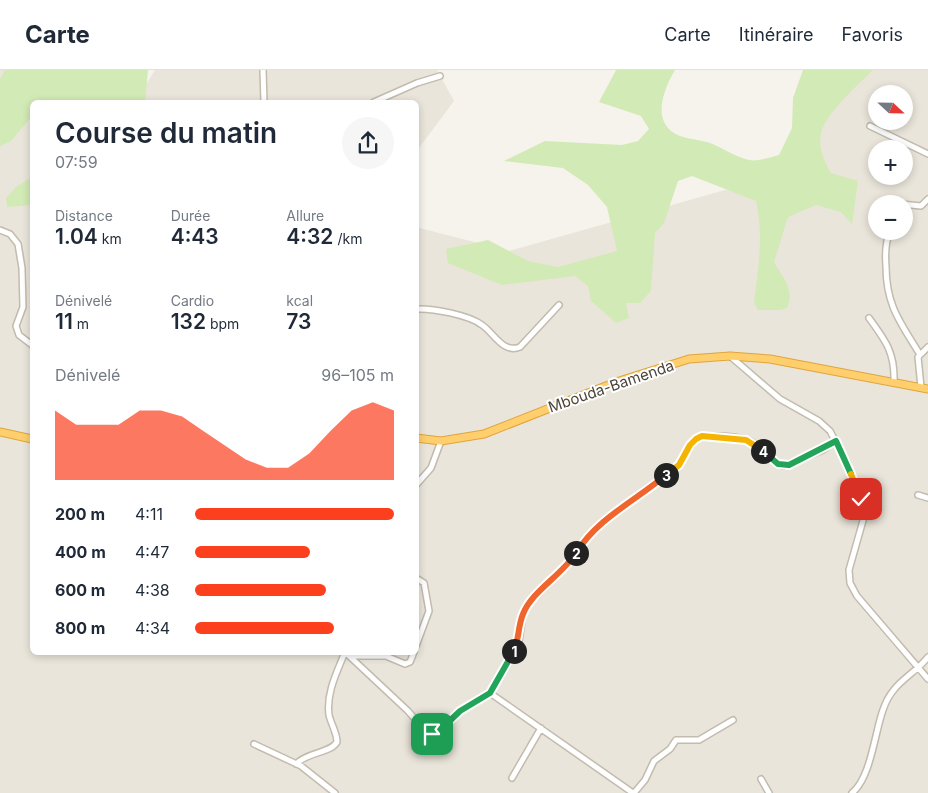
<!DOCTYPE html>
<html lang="fr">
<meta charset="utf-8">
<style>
body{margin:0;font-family:Inter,sans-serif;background:#f6f6f7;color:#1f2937;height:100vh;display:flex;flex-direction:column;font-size:19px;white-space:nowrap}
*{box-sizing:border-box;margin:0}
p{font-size:16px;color:#747a83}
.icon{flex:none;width:28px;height:28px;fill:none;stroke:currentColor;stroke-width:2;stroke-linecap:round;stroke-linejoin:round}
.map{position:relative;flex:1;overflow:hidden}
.drawer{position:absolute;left:30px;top:30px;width:389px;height:555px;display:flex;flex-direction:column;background:#fff;border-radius:8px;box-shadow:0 2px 8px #0003}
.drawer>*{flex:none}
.needle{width:32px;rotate:112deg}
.tools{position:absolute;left:868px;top:15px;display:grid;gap:10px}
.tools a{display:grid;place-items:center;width:45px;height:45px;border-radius:50%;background:#fff;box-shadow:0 2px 8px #0003;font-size:25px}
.pin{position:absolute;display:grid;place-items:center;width:42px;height:42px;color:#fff;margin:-21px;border-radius:10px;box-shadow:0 2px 8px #0006}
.km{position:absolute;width:25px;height:25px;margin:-12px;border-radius:50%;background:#222;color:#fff;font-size:14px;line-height:25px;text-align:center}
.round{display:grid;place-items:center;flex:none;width:52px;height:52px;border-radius:26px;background:#f6f6f7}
.head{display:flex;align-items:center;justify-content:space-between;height:85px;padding:0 25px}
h1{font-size:28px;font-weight:600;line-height:38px}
.figures{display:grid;grid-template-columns:repeat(3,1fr);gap:8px;height:85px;padding:5px 25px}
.figures div{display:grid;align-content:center}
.figures b{font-size:21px;font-weight:600}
.figures small{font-size:14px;font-weight:400}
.figures p{font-size:14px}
.chart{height:140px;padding:10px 25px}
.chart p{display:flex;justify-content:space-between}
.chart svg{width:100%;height:90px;margin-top:5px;fill:#fc3f1d;opacity:.7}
ul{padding:0 25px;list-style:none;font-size:16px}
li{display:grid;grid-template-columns:80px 60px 1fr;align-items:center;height:38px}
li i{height:12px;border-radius:6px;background:#fc3f1d}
header{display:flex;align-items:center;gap:30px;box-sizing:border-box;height:70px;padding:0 25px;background:#fff;border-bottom:1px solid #e0e1e3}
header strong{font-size:24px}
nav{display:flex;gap:28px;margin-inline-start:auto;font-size:18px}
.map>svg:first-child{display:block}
</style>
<header>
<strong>Carte</strong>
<nav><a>Carte</a><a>Itinéraire</a><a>Favoris</a></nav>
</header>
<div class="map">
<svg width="928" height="723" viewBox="0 0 928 723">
<rect width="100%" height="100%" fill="#f6f3ec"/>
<path fill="#eae5da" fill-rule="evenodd" d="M0,0h78l-46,32v550h384v-425l93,24 283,-80 50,-101h86v723h-928zM876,24h28v27h-28zM876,79h28v27h-28zM876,134h28v27h-28z
M155,0h282l17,31 -38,51v-50h-281z"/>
<path fill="#d2eab5" d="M5,0h143l-3,32h-113v14l-21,25 -11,5v-67z
M616,0h59c-12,20 -25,54 5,66 9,3 20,4 30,7 13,5 25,14 39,17 8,2 22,-3 30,-5l13,-27 1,-30 10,-28h70c-14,14 -48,44 -52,63 -3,13 3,29 10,40l27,8 -6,43 -11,-12 -25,-7 -28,12 -14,45c9,16 21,27 13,46l-7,2h-22l-4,-7c4,-33 10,-68 2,-102l-64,-25 -14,5 -14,42 -9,10 -4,58 -11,12h-14l3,15 -13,5 -25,-22 -3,-15 -13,-10 -73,9 -54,-22 -2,-14 42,-9 40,21 30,6 59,-16 -10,-44 -19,-22 -25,-17 -59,-7 41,-20 77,4 16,-4 11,-12 -8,-13 -42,-14z
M32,107v28l-25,2 -1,-9 10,-11z"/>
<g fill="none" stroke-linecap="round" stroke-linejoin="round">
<g stroke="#c2bbae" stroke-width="8">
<path id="minor" d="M263,0l1,32
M374,32l43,-19 23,-7
M870,56l58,28
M901,134l20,2 7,-7
M0,160l10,4 8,10 4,24 1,39 -7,19 3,9 13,10
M890,161c-5,12 -5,23 -4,35 0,39 14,56 33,87
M416,239c16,-1 53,6 66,16 12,8 21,29 38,22l39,-42
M869,248c17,23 26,35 25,64
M730,286l50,43 39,22 11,10 11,21 23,56v9l-15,53 1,13 7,13 71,83
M921,317l-3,-30 10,-10
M416,415l15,-17 10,-27
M918,425l10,3
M416,508l8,5 5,28 -13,35
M345,582l63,59 18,21 8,2 26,-23 30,-18 21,-34 8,-18 4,-27 7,-12 37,-37 18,-26 18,-18 76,-56 16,-26c14,-5 47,-4 60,5 9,6 17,19 28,22l40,-16 13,-9
M350,586h36l19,8 5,-2 4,-10
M490,623l143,100
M254,674l47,22 34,27
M296,694c11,-12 35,-11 41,-22 0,-9 -6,-18 -8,-27 -3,-22 8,-43 16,-63
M512,708l29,-50
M761,709l8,14
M634,723l11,-13 9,-19 16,-12 6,-9h23l34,-20
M852,723c19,-15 23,-62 31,-83 9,-28 29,-33 45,-53"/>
</g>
<g stroke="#e0a43c" stroke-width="9">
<path id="highway" d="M0,362l32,7
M416,368l25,3 43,-7 132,-52 73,-23 41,-3 40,3 158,30"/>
</g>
<use href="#minor" stroke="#fff" stroke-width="5"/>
<use href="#highway" stroke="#ffcf6e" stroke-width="7"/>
</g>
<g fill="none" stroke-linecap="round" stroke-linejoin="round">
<g stroke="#fff" stroke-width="10">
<path id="split-1" d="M432,664l6,-2 22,-21 30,-18 24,-42"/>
</g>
<g stroke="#fff" stroke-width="10">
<path id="split-2" d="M514,581c5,-12 4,-25 9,-37 9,-23 39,-39 53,-61"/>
</g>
<g stroke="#fff" stroke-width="10">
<path id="split-3" d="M576,483c22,-35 59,-52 90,-78"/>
</g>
<g stroke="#fff" stroke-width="10">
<path id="split-4" d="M666,405l13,-10 11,-20 6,-6 6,-3 44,4 17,11"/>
</g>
<g stroke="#fff" stroke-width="10">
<path id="split-5" d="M763,381l15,13 11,1 47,-24 15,33"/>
</g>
<g stroke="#fff" stroke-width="10">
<path id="split-6" d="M851,404l10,25"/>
</g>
<use href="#split-1" stroke="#22a559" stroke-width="6"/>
<use href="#split-2" stroke="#f0652b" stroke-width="6"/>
<use href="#split-3" stroke="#f0652b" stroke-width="6"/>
<use href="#split-4" stroke="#f5b400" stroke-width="6"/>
<use href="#split-5" stroke="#22a559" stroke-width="6"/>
<use href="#split-6" stroke="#f5b400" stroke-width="6"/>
</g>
<g text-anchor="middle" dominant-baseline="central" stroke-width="4" stroke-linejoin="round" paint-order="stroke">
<g font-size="15" fill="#4b4439" stroke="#fff">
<text transform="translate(611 316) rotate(-19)">Mbouda-Bamenda</text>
</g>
</g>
</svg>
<div class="tools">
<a><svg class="needle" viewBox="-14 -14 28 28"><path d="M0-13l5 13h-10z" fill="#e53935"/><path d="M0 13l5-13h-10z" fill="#747a83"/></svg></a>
<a>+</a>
<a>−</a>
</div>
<div class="pin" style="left:432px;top:664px;background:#1e9e55"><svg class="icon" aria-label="arrive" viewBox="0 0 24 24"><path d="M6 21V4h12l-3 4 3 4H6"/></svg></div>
<div class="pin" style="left:861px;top:429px;background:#d93025"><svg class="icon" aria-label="check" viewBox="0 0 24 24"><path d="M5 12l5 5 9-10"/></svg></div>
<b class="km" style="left:514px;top:581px">1</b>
<b class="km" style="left:576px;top:483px">2</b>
<b class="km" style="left:666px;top:405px">3</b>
<b class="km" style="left:763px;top:381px">4</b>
<section class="drawer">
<div class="head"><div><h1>Course du matin</h1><p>07:59</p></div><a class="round"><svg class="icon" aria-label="share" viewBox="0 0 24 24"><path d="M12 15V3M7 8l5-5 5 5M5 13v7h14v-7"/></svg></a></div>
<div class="figures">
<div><p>Distance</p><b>1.04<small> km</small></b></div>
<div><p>Durée</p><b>4:43</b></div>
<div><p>Allure</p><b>4:32<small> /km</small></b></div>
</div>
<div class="figures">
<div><p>Dénivelé</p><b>11<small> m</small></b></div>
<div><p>Cardio</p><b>132<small> bpm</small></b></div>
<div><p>kcal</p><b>73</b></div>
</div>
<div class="chart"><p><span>Dénivelé</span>96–105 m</p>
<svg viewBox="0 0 160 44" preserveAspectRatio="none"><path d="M0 44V10L10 17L20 17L30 17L40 10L50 10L60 13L70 20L80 27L90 34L100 38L110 38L120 31L130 20L140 10L150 6L160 10V44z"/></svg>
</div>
<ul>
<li><b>200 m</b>4:11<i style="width:100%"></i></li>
<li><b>400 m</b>4:47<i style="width:58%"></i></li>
<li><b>600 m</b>4:38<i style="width:66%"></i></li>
<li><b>800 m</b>4:34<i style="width:70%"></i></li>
</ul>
</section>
</div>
